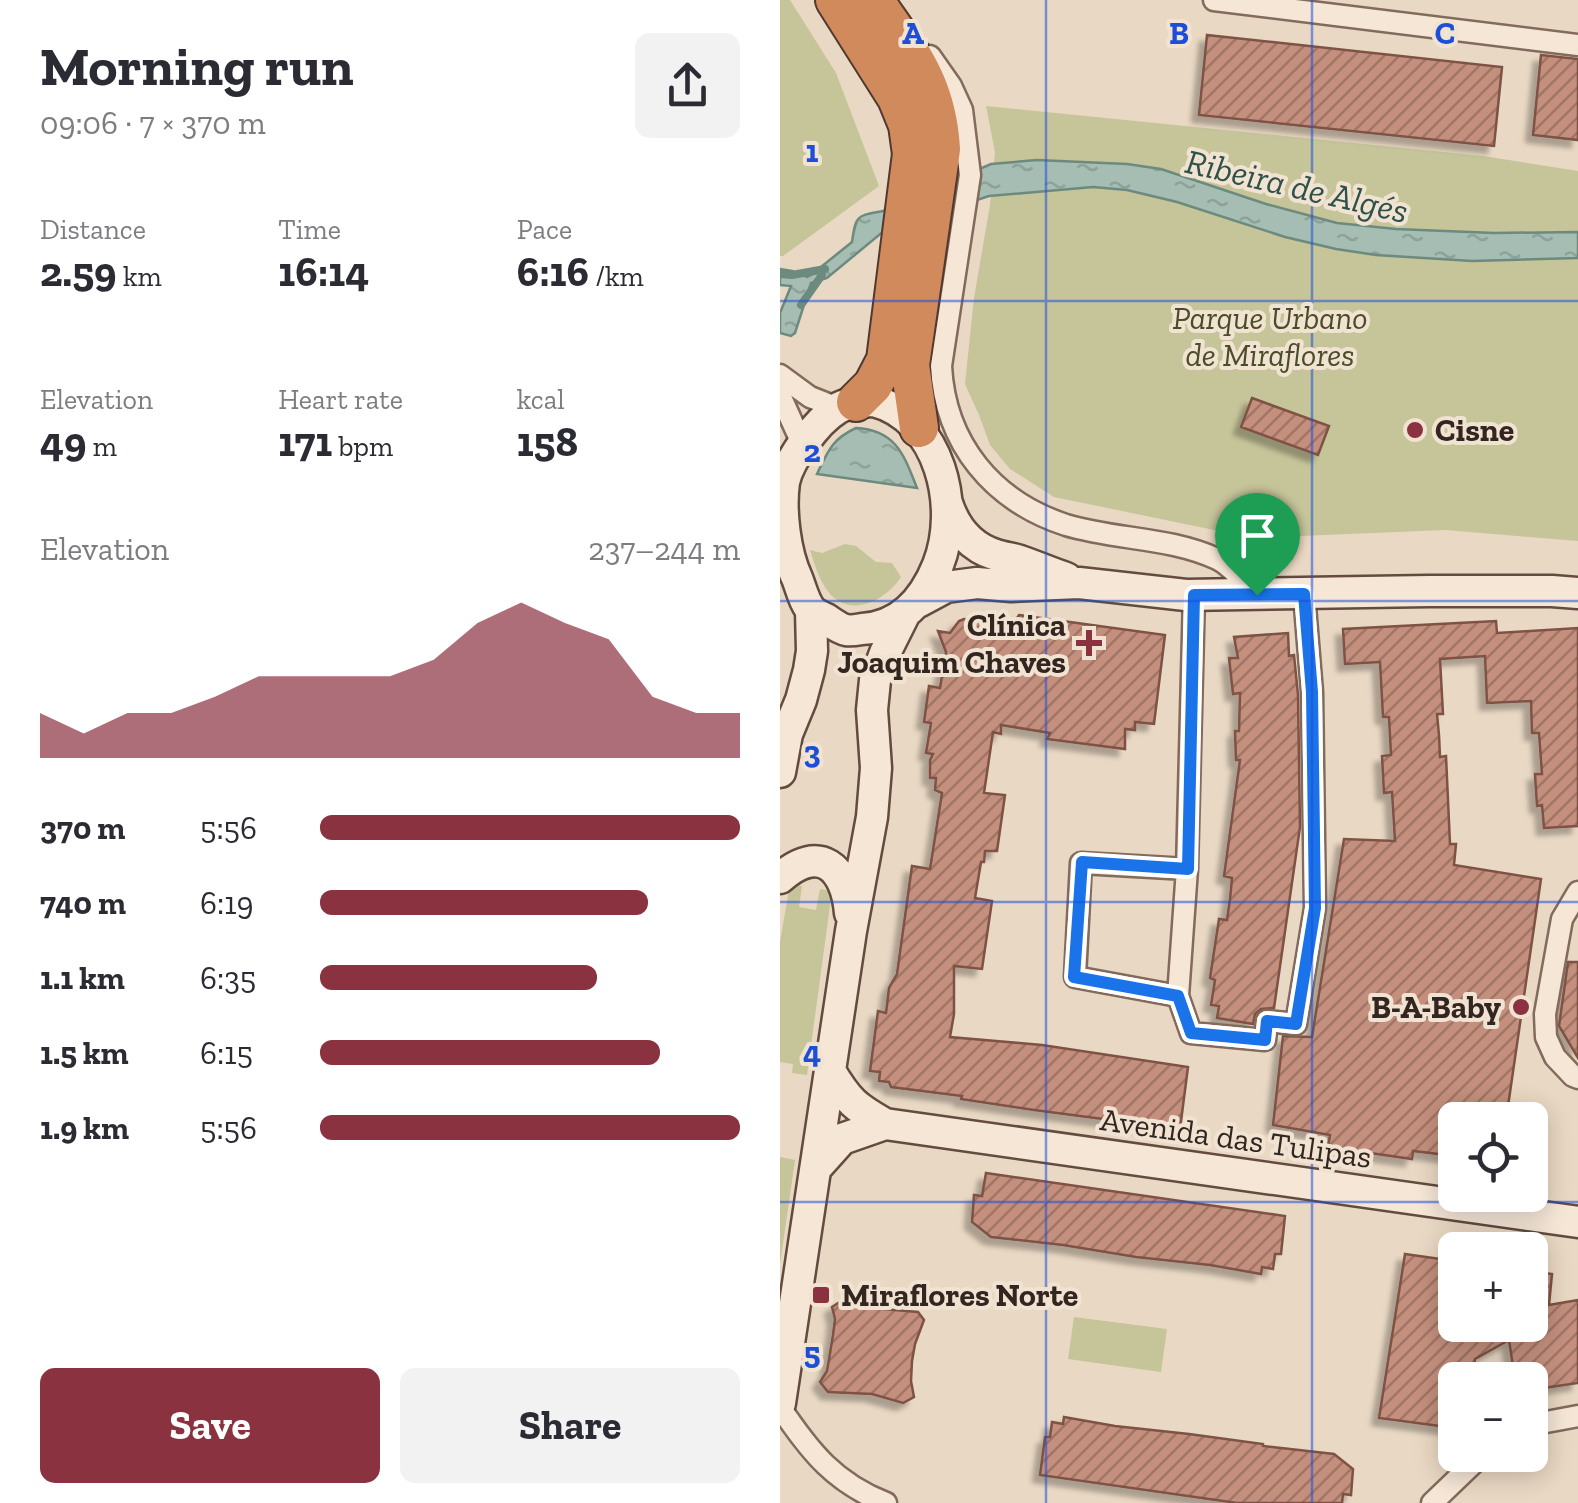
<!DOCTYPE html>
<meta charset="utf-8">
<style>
body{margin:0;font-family:"Zilla Slab",serif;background:#f2f2f3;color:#2b2b33;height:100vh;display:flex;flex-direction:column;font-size:38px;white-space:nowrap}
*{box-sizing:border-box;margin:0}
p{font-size:32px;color:#7c7c81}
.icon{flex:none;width:55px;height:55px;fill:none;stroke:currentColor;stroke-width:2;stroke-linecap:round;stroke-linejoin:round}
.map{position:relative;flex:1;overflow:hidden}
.details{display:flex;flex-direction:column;background:#fff;width:780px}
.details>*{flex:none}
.fabs{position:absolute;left:658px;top:1102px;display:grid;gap:20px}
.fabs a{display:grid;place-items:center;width:110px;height:110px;border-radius:15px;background:#fff;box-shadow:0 5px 25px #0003;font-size:50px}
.pin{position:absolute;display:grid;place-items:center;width:85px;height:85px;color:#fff;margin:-102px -42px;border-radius:50% 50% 50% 0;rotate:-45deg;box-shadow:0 0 10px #0007}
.pin .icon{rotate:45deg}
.round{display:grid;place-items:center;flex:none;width:105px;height:105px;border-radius:15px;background:#f2f2f3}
.overview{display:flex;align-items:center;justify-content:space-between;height:170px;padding:0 40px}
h1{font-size:55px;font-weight:700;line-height:75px}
.stats{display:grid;grid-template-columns:repeat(3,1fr);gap:15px;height:170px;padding:10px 40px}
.stats div{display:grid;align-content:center}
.stats b{font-size:42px;font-weight:700}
.stats small{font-size:28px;font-weight:400}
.stats p{font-size:28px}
.chart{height:280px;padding:20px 40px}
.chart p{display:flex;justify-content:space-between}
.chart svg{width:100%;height:180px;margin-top:10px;fill:#8b3241;opacity:.7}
.primary-button{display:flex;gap:20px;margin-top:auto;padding:20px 40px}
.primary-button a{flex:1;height:115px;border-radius:15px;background:#8b3241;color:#fff;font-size:40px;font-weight:700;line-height:115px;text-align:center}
.primary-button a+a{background:#f2f2f3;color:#2b2b33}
ul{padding:0 40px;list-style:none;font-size:32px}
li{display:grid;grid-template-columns:160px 120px 1fr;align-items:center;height:75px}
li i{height:25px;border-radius:12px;background:#8b3241}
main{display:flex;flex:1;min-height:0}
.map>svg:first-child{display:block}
</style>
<main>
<section class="details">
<div class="overview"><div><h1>Morning run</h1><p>09:06 · 7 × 370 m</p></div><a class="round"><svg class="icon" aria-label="share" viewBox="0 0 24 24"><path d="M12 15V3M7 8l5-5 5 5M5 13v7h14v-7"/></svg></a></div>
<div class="stats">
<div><p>Distance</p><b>2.59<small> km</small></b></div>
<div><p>Time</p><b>16:14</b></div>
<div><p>Pace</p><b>6:16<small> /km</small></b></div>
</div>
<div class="stats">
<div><p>Elevation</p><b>49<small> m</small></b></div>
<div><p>Heart rate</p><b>171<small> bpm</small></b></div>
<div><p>kcal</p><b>158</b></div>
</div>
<div class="chart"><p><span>Elevation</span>237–244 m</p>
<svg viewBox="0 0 160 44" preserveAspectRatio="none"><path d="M0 44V33L10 38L20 33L30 33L40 29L50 24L60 24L70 24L80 24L90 20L100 11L110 6L120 11L130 15L140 29L150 33L160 33V44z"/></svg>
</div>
<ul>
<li><b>370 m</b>5:56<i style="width:100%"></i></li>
<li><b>740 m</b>6:19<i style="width:78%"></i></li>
<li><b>1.1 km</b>6:35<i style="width:66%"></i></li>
<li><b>1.5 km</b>6:15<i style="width:81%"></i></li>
<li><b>1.9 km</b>5:56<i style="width:100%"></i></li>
</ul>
<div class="primary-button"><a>Save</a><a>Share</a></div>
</section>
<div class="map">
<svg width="798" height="1503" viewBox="0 0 798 1503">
<defs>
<pattern id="water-ripples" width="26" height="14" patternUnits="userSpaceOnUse" patternTransform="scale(2.5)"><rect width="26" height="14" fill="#a5bdb2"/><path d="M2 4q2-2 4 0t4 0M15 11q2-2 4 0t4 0" fill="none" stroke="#8ea299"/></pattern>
<pattern id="building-hatch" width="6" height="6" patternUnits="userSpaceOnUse" patternTransform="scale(2.5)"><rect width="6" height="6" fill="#c48f7d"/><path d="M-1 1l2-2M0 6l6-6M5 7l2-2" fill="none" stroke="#a07566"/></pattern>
<filter id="shadow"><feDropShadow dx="-7" dy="7" stdDeviation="2.5" flood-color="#0004"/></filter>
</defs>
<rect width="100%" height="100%" fill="#e9d8c3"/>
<path fill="#c6c499" d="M0,0h10l46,73 43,113 -96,70h-3z
M206,106l497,50 95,15v370l-132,-11 -193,8 -199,-41 -44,-28 -20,-24 -11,-30 -14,-31 9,-86 16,-93 5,-53z
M65,544l11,2 20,16 16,1 9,14c-14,22 -48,41 -70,18 -11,-12 -16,-29 -21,-45l12,3z
M10,884l12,2 -3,21 17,3 4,-21 12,2 -25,184 -15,-2 1,-9 -13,-2v-120z
M0,1157l15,3 -15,104z
M294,1317l93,12 -6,43 -93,-13z"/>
<path fill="url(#water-ripples)" stroke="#6d8a7e" stroke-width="2.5" d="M257,160l90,4 34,5 105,35 71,19 59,6 98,4 84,-1v26l-106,3 -96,-6 -40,-6 -51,-12 -108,-35 -50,-12 -34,-3 -104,9 -104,34 -58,48 -16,5 -16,50 -4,3 -11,-3v-20l11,-27 -11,-1v-16l12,2 15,6 4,-2 41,-33c4,-28 5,-26 31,-31l108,-47z
M76,428c40,2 48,27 61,60l-100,-14c11,-23 15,-35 39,-46z"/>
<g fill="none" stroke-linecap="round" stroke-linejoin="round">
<path stroke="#6d8a7e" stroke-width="8" d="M0,274l12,1 33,-6
M21,305l21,-30"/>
</g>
<path fill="url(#building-hatch)" stroke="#7e5244" stroke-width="2.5" filter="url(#shadow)" d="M427,35l295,32 -8,79 -295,-31z
M761,55l37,4v81l-45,-5z
M472,398l77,28 -11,29 -77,-28z
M239,615l146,20 -11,89 -19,-2v8l-10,-1v20l-78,-10 3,-6 -49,-8v9l-8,-2 -9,61 21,2 -8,56h-12l-1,11h-3l-6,36 17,3 -10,68 -28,-3v48l-4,23 92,8 146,22 -8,62 -146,-19 -73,-11 1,-3 -71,-9 -2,-5 -10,-1 1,-9 -10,-1 8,-60 8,2 3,-25 8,-14 15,-108 18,3 12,-76 -7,-3 1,-12h-6v-18l3,-6 -7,-1 5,-30 -7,-1 5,-36 11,2 6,-36 -8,-21 12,2 9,-12 5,-2 47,8z
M716,621l1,12 81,-5v198l-34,2 -2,-23 -5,1 -2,-32h7l-3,-41h-7l-1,-32 -44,2 -2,-47 -45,3 3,55h-6l2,21 1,22 6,-1 4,88h6l-2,21 87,14 -35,241h-51v36l-42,-5 -1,8 -84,-12 2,-12 -57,-10 10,-89 29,1 32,-198 51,2 -3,-49 -8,1 -2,-37 9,-1 -2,-38h-6l-3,-55 -35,2 -2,-35z
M508,633l1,23 5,-1 4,40 2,132 -26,181 -13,1 -6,5 -2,10 -36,-6 2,-12 -8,-1 4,-25 -5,-2 9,-59 8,1 3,-21 2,-21 -8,-2 16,-116h-4l-1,-29h4l1,-38 -7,1 -4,-36h9l-4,-21z
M788,962h10v96l-19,-32z
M206,1173l299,43 -4,38h-6l-2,15 -11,-2 -1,7 -51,-9 -74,-8 -73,-12 -72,-8 -19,-15 2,-27 8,1z
M625,1254l50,7v64h75v-54l22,3 -3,31 29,-5v83l-48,7v-10h-15l-6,-40 -34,19 -3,21h-17v48l-76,-10z
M61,1301l31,7 46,4 6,8 -9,24 -3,17 -1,20 3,16 -11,6 -31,-9 -44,-2 -8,-10 7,-11 6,-36 2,-16 -3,-12z
M284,1417l51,9 74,8 74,10v2l71,8 19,15 -2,26 -8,-1 -1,9h-105l-197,-28 5,-38h5l2,-15 11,2z"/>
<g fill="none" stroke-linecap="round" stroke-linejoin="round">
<g stroke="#826a5c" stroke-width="25">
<path id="street" d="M434,0l364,45
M150,56l21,30 11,24 8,65 -29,191c4,78 52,135 125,159 50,15 103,12 151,34 15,7 28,25 40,36
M0,375l30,22 28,11
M0,395l23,51
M407,869l-106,-6 -6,114 103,19 9,-127 7,-274
M798,892l-16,27 -17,95 1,23 9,20 18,19 5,2
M398,996l13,37 74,7 2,-19 29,3 19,-116 -3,-216 -8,-98
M0,1407c30,45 55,76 106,96
M750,1425l48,-9
M652,1503l50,-48"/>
</g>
<g stroke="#634b3f" stroke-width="35">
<path id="secondary" d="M94,401c66,17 87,106 64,164 -14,35 -38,62 -76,64 -6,1 -11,2 -16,1 -6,-1 -14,-7 -20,-11 -4,-2 -9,-4 -13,-7 -8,-7 -12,-24 -16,-34 -12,-26 -17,-67 -13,-96 5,-23 33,-61 53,-73 10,-7 25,-7 37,-8z
M167,503c8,25 23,44 49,52 8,3 16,3 24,6 15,5 31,12 46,17
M138,602l28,-15 31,-4 34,3 68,-3 107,12 243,-4h123l26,2
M0,772l7,-38 14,-34 8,-30 3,-19 -1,-40
M0,878c40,-35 66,-11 70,35
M50,1071c18,30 25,36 55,53l693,98
M36,1168l26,-29 43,-15
M0,1403l71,-472 21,-114 4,-49 -4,-58 3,-30 10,-27 19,-38"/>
</g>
<g stroke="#503930" stroke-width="42">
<path id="highway" d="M55,0l62,98 11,27 4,29 -26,206 -13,25 -17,17
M94,0c36,53 63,82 67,149l-31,216 9,63"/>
</g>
<use href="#street" stroke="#f5e6d6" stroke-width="20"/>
<use href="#secondary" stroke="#f5e6d6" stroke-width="30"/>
<use href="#highway" stroke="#d08a5c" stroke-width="38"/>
</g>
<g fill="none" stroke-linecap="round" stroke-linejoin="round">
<g stroke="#fff" stroke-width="20">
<path id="route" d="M524,594l8,98 3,216 -19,116 -29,-3 -2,19 -74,-7 -13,-37 -104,-19 8,-115 106,7 6,-274z"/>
</g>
<use href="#route" stroke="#1a73e8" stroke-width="12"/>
</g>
<path fill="none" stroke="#1d4ed8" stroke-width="2.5" stroke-opacity="0.55" d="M266,0v1503M532,0v1503M0,301h798M0,601h798M0,902h798M0,1202h798"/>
<g fill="#8b3241" stroke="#f1e3d2" stroke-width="4">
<circle cx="635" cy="430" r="10"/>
<path d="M304 628h10v10h10v10h-10v10h-10v-10h-10v-10h10z"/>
<circle cx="741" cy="1007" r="10"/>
<rect x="31" y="1285" width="20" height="20" rx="5"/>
</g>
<g text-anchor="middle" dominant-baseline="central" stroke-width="8" stroke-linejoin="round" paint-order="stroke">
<g font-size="32" font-style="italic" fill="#4a4d27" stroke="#f1e3d2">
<text x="490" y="318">Parque Urbano<tspan x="490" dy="37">de Miraflores</tspan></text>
</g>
<g font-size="32" font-weight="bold" fill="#33251f" stroke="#f1e3d2" text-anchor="start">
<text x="655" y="430">Cisne</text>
<text x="286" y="625" text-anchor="end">Clínica<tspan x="286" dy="37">Joaquim Chaves</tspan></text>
<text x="721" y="1007" text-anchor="end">B-A-Baby</text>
<text x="61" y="1295">Miraflores Norte</text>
</g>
<g font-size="32" fill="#33251f" stroke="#f1e3d2">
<text transform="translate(456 1138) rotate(8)">Avenida das Tulipas</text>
</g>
<g font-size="35" font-style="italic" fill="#2f514a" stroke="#f1e3d2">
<text transform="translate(517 186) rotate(13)">Ribeira de Algés</text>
</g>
</g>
<g font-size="32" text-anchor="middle" font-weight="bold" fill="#1d4ed8" stroke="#f1e3d2" stroke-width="8" stroke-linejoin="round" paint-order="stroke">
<text x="133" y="44">A</text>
<text x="399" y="44">B</text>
<text x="665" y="44">C</text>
<text x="32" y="162">1</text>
<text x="32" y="462">2</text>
<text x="32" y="763">3</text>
<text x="32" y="1063">4</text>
<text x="32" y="1364">5</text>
</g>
</svg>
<div class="fabs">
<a><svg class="icon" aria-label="locate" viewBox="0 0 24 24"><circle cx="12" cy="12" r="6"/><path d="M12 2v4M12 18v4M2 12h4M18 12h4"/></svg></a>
<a>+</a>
<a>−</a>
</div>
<div class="pin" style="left:477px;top:595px;background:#1e9e55"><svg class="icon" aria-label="arrive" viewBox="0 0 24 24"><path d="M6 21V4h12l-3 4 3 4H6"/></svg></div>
</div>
</main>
